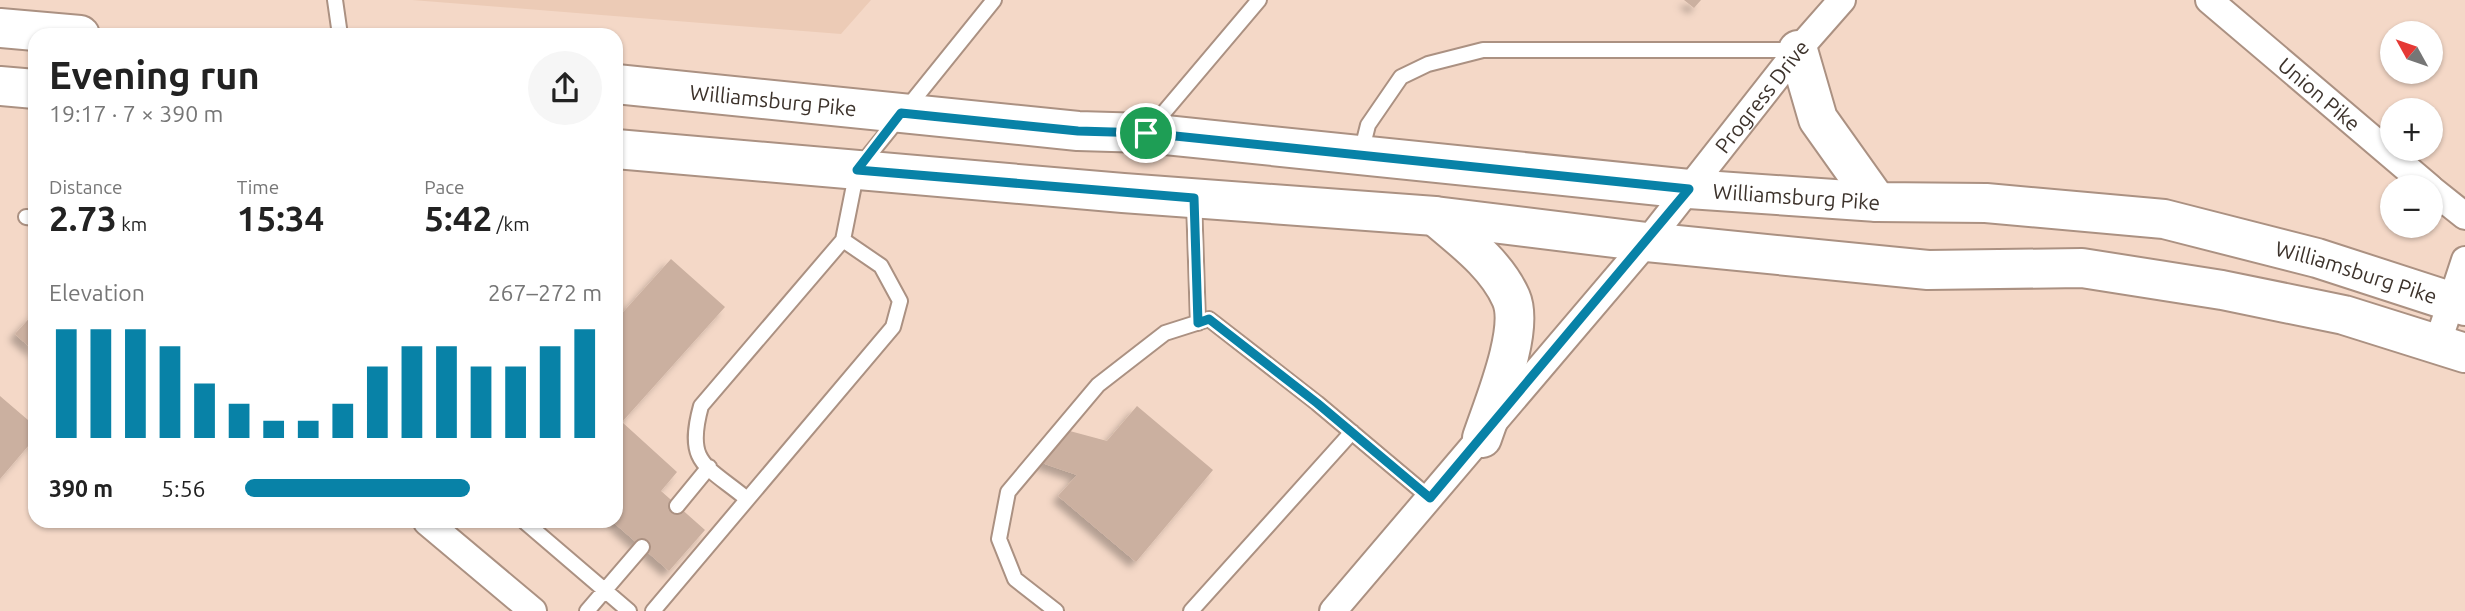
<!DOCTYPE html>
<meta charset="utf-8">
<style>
body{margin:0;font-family:Ubuntu,sans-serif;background:#f6f6f6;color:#222;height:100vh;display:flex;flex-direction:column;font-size:26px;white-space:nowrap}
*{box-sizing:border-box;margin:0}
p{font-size:23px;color:#767676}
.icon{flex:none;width:38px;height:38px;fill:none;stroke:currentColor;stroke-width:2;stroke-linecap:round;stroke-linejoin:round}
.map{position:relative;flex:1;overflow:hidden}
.side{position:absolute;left:28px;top:28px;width:595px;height:500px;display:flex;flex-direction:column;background:#fff;border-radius:21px;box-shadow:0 2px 5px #0004}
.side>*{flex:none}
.needle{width:46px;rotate:310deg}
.fabs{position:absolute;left:2380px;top:21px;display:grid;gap:14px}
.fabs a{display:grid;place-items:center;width:63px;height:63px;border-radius:50%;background:#fff;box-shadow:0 2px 5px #0004;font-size:35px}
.pin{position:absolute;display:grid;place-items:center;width:60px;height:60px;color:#fff;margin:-30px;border:4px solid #fff;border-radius:50%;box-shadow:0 2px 7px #0007}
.round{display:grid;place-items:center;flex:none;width:74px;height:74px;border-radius:37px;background:#f6f6f6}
.headline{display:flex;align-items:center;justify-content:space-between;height:119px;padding:0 21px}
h1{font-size:38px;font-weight:600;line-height:52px}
.metrics{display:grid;grid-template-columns:repeat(3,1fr);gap:10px;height:119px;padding:7px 21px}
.metrics div{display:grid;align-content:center}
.metrics b{font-size:35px;font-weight:600}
.metrics small{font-size:19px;font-weight:400}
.metrics p{font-size:19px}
.chart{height:196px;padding:14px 21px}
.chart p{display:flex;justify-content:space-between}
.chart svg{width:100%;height:126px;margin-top:7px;stroke:#0882a7;stroke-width:6}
ul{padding:0 21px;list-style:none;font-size:23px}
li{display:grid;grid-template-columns:112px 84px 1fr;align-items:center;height:52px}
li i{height:18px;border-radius:9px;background:#0882a7}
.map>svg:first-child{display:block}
</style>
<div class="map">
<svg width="2465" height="611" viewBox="0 0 2465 611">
<defs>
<filter id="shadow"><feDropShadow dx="-6" dy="6" stdDeviation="3.5" flood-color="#0004"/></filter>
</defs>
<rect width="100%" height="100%" fill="#f4d8c7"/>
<path fill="#eccbb6" d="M412,0h459l-30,34z"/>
<path fill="#cbb0a0" filter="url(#shadow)" d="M1684,0h17l-7,8z
M671,259l54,48 -103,115 55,50 -16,19 44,39 -36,41 -56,-49h3v-202z
M35,312v40l-20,-18z
M0,396l35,30v12l-35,41z
M1137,406l76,64 -77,92 -78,-66 19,-21 -38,-13 27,-32 41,11z"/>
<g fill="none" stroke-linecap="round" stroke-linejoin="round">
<g stroke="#ab9182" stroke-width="18">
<path id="lane" d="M335,0l5,35
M1149,130l110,-130
M1361,153l7,-28 33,-48 27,-13 55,-14h314
M1194,200l4,123
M26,217l9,1
M747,499c-41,-34 -62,-35 -46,-93l142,-166 14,-70 137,-170
M677,506l32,-39
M525,522l104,89
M587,611l55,-64
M653,611l240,-284 7,-26 -19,-35 -38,-26
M1056,611l-41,-32 -16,-40 9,-47 90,-107 67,-52 44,-14 108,84 113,95
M1191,611l161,-179"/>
</g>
<g stroke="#ab9182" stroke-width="30">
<g id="street">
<path id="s1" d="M2209,0l220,187"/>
<path d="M2431,189l34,27"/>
<path d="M2438,342l27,-82"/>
<path d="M427,522l106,89"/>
<path id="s2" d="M1333,611l314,-369 151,-192 44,-50"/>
</g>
</g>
<g stroke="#ab9182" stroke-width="42">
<g id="primary">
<path d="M0,28l80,7"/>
<path d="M1798,50l20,69 59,83"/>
<path id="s3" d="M616,84l462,47 68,2 543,56 188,13 109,1 178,16 153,39 148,48"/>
<path d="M0,86l35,3"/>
<path d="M616,149l507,44 312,23 212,26 281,28 154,-2 140,22 122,25 121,38"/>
<path d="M1435,216c28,24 61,48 76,82 14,32 -18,107 -29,140"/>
</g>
</g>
<use href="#lane" stroke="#fff" stroke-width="14"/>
<use href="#street" stroke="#fff" stroke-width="26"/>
<use href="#primary" stroke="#fff" stroke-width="38"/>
</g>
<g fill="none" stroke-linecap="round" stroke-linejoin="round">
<g stroke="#fff" stroke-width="14">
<path id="route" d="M901,113l177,18 68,2 543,56 -259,309 -113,-95 -108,-84 -11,4 -4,-125 -337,-28z"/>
</g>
<use href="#route" stroke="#0882a7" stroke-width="9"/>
</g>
<g text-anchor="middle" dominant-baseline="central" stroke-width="7" stroke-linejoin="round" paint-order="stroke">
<g font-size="21" fill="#3d332c" stroke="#fff">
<text stroke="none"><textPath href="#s1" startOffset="145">Union Pike</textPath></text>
<text stroke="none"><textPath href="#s2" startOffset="670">Progress Drive</textPath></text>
<text stroke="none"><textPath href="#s3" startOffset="158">Williamsburg Pike</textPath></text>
<text stroke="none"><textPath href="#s3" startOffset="1186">Williamsburg Pike</textPath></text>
<text stroke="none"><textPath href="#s3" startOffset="1754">Williamsburg Pike</textPath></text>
</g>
</g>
</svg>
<div class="fabs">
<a><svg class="needle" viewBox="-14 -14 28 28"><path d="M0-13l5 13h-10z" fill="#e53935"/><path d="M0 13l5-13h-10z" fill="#767676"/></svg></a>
<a>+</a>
<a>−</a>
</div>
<div class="pin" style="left:1146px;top:133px;background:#1e9e55"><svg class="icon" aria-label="arrive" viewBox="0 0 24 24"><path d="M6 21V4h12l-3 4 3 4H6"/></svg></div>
<section class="side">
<div class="headline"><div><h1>Evening run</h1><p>19:17 · 7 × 390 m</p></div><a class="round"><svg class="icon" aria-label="share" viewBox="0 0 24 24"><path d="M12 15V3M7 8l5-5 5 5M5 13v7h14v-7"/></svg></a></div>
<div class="metrics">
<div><p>Distance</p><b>2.73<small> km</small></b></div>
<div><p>Time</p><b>15:34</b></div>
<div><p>Pace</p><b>5:42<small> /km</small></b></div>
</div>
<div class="chart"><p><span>Elevation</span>267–272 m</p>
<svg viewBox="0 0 160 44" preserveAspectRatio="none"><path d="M5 44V6M15 44V6M25 44V6M35 44V12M45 44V25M55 44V32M65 44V38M75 44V38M85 44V32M95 44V19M105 44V12M115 44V12M125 44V19M135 44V19M145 44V12M155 44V6"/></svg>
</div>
<ul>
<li><b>390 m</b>5:56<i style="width:63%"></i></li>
</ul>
</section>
</div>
